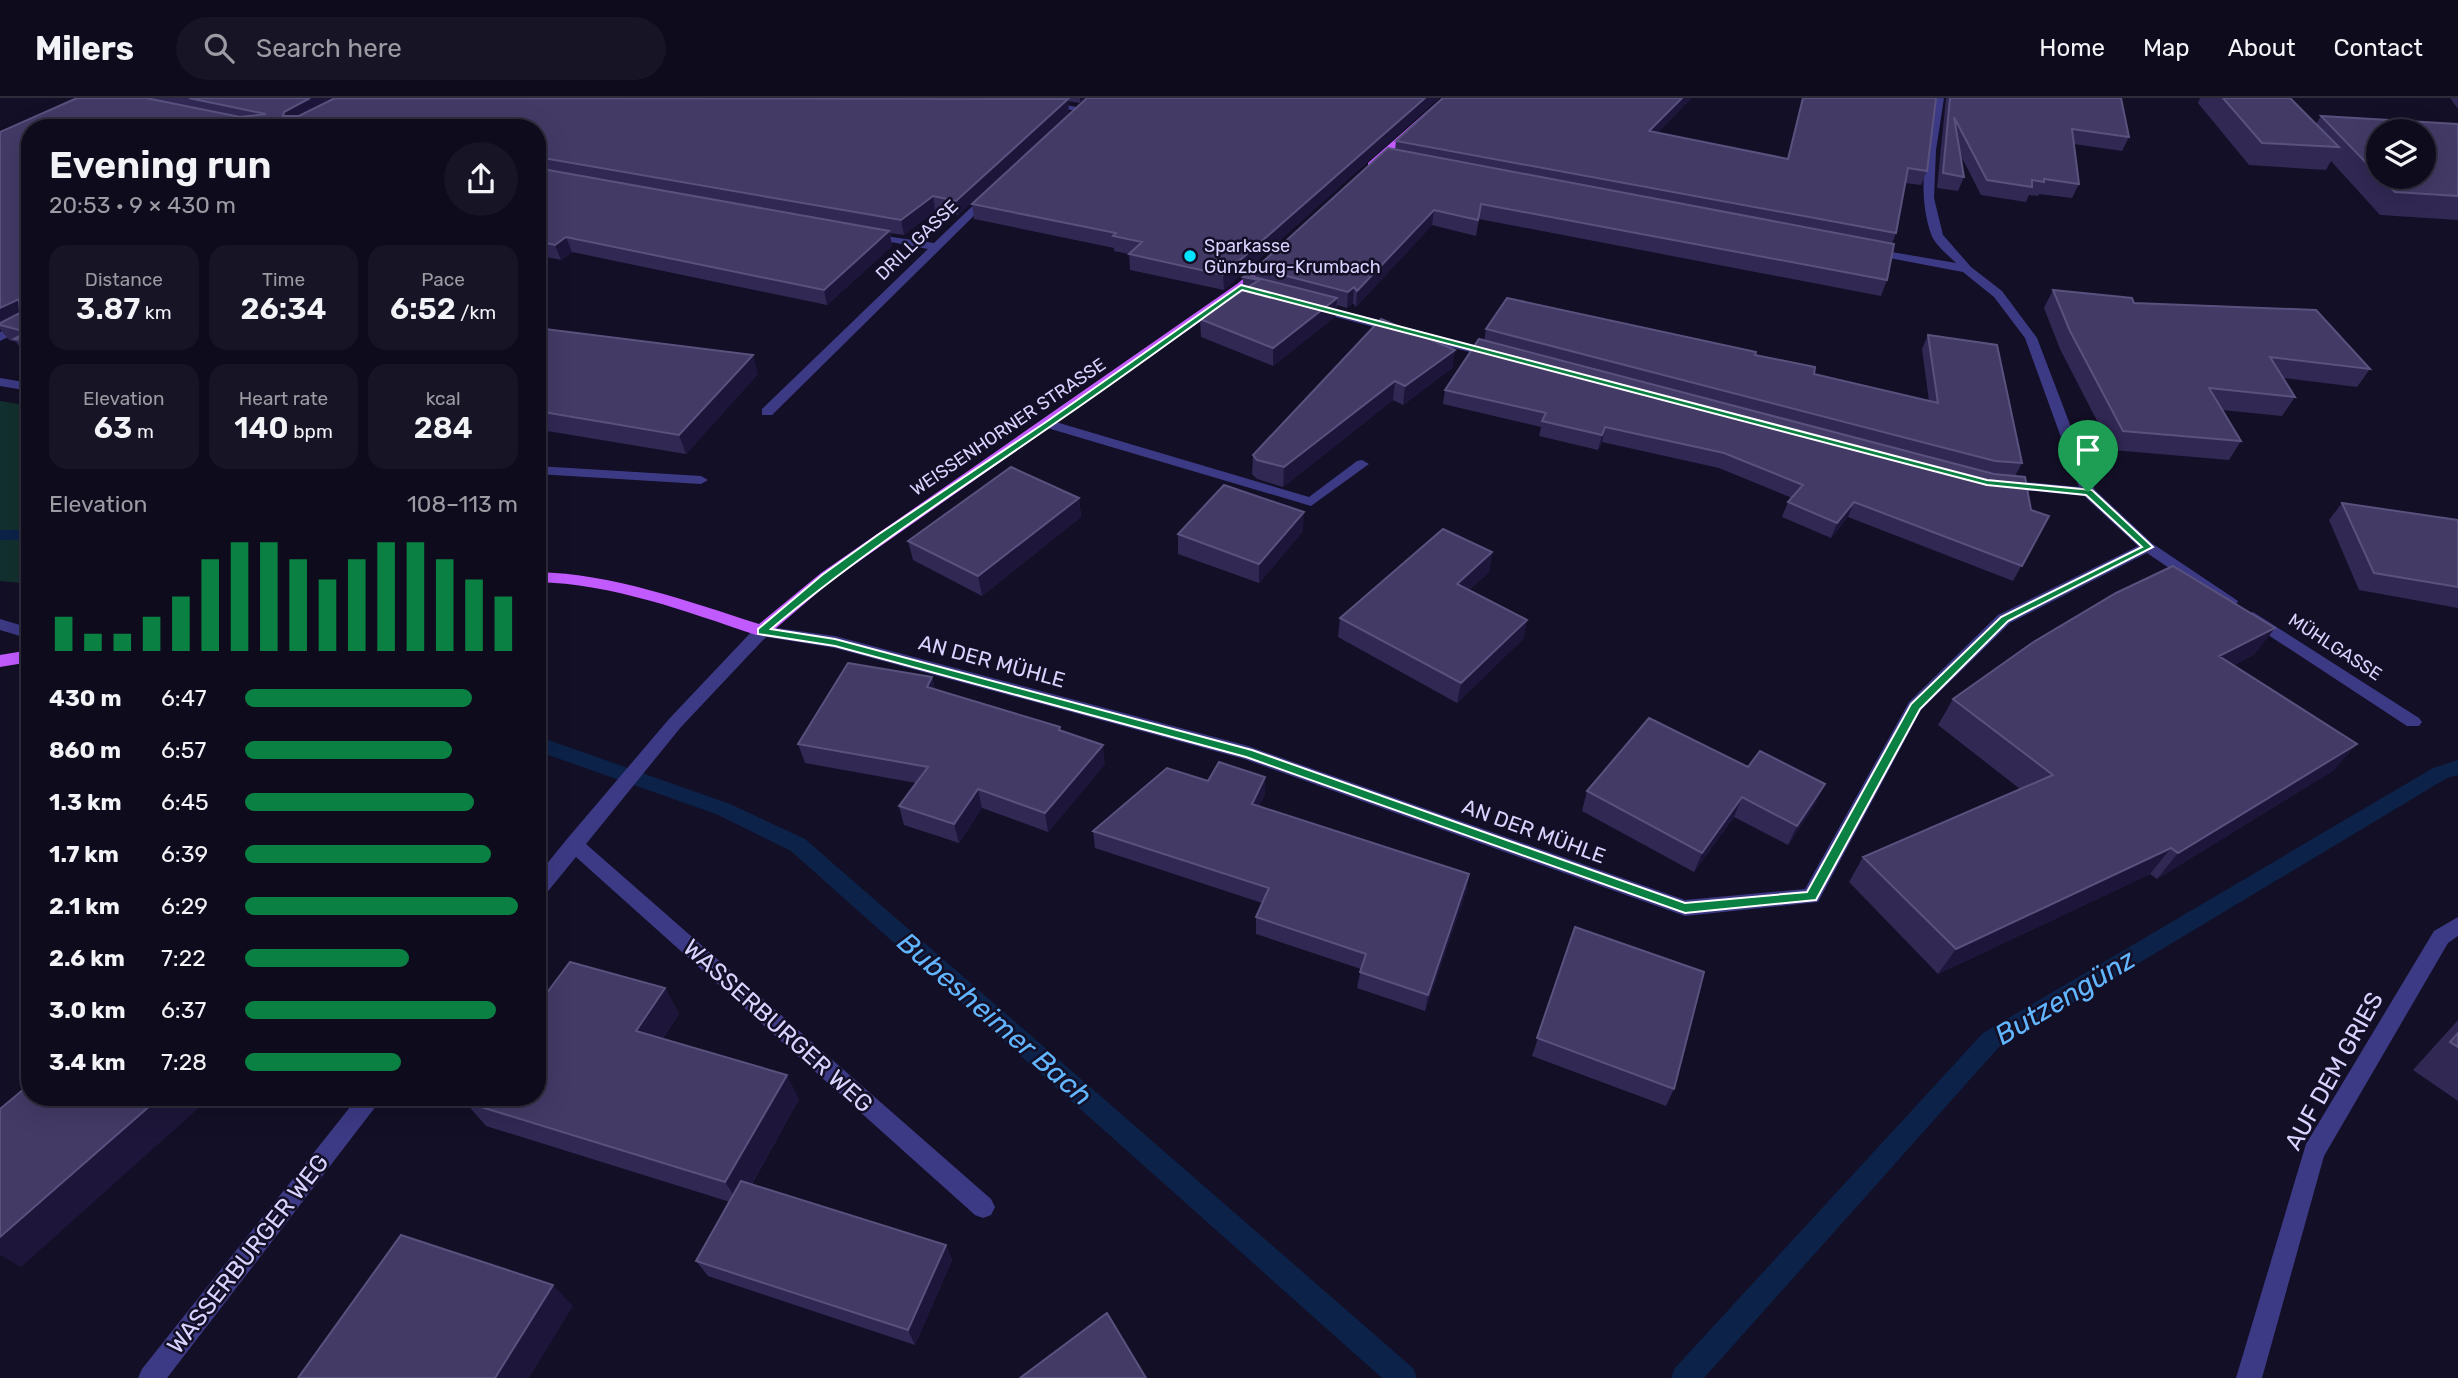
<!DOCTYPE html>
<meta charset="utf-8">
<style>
body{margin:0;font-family:Rubik,sans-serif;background:#171425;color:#f1f3f6;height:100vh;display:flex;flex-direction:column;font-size:26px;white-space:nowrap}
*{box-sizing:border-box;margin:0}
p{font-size:23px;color:#9b9ba3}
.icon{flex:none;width:38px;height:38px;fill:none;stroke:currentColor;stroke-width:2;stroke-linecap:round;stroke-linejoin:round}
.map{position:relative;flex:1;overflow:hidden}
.details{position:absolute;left:21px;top:21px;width:525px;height:987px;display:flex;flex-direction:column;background:#0e0b1c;border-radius:28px;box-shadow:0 7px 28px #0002,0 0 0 2px #2e2b3b}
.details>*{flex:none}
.buttons{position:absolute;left:2366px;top:21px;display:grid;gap:14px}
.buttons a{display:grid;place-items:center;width:70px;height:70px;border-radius:50%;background:#0e0b1c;box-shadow:0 7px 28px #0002,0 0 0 2px #2e2b3b;font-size:35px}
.pin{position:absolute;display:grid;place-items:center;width:60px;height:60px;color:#fff;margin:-72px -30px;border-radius:50% 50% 50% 0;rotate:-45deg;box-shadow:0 0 7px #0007}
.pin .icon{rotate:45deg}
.round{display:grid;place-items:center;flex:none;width:74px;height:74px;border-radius:37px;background:#171425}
.summary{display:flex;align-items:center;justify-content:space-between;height:119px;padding:0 28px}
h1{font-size:38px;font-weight:600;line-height:52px}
.metrics{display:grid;grid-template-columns:repeat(3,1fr);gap:10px;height:119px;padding:7px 28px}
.metrics div{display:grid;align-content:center;border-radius:18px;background:#171425;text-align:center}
.metrics b{font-size:30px;font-weight:600}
.metrics small{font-size:19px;font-weight:400}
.metrics p{font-size:19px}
.chart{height:196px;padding:14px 28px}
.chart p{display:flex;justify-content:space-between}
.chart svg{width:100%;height:126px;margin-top:7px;stroke:#0b8043;stroke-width:6}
ul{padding:0 28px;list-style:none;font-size:23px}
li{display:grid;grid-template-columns:112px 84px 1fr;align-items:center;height:52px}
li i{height:18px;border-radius:9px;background:#0b8043}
header{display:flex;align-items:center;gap:42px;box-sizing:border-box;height:98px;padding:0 35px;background:#0e0b1c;border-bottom:2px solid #2e2b3b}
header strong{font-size:33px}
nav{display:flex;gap:38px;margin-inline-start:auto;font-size:24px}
.search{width:490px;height:63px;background:#171425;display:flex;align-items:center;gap:18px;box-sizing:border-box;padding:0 24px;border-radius:38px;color:#9b9ba3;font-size:26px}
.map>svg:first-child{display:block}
</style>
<header>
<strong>Milers</strong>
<div class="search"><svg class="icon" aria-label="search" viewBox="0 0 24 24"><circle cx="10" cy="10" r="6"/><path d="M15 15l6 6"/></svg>Search here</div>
<nav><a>Home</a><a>Map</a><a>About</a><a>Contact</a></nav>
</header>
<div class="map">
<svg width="2458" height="1280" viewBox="0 0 2458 1280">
<rect width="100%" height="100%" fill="#130f26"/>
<path fill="#12302f" d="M0,303l30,5v178l-30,-3z"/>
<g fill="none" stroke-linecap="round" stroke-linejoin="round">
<path fill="#0c2248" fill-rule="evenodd" d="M0,432h30v10h-30z
M537,638l193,68 75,35 608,529 4,10h-35l-591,-527 -75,-37 -179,-63z
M2458,662v15l-11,3 -448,269 -295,331h-33l4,-10 308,-335 450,-265z"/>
<path fill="#3d3a85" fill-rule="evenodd" d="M1010,0h23l53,11 -5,3z
M1934,0h10l-8,52 -2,48 9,37 28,32 31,24 35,47 58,152 58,54 85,57 -2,4h-12l-77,-52 -137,70 -89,87 -103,192 -133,14 -441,-157 -409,-111 -69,-11 -85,90 -95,117 405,355 4,8 -4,8 -8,3 -8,-3 -399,-358 -32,39 -7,2v-22l30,-37 102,-120 87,-92 6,-1 73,10 413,110 437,154 120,-11 104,-187 89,-87 140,-69 -54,-50 -79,-8 -7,-4 7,-4 74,7 -54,-149 -31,-41 -31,-25 -95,-18 -6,-3 6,-3 88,15c-8,-8 -21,-18 -25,-29 -15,-43 -4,-92 3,-136z
M985,96l9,2 -222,219h-10v-6l166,-160 -64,-12v-4l70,10z
M1313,205l188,49 1,3 -6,4 -187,-49 -2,-3z
M30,219v9l-30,15v-9z
M0,280l30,5v8l-30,-5z
M1049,322l260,77 48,-36 5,-1 7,4 -58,42 -267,-79v-6z
M537,368l164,10 7,4 -7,4 -164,-10z
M2253,514l166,106 3,4 -3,4h-12l-160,-105 -2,-4z
M0,521l30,9v11l-30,-9z
M2458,819v19l-10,7 -124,213 -62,222h-26l70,-234 128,-213z
M358,999h25l-216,281h-29l4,-9z"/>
<path fill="#c25bff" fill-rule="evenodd" d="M1442,0h11l-77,69h-8v-4z
M1272,157l4,1v4l-31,30 -414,291 -63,54h-12c-71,-24 -143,-51 -219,-53v-10c77,2 150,29 222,52l62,-51 416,-289z
M30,552v12l-30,5v-12z"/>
</g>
<path fill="#312854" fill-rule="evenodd" d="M77,0h1009l-6,5 -12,-2 1,12 -111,102 -23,-4 -31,24 -14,-2 2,13 -65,59 -255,-53 -11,8 -24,-5v-127h-507v227h-4l-10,-13 -7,-2 -9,-11v-197z
M1087,0h352l-215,192 -94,-20 -1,-16 -15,-3v-3l-140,-29 -2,-15z
M1802,0h134l-9,73 -6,14 -16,-2 -9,50 -4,11 -5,36 -6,16 -402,-77 -3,17 -44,-11 -76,82 -3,-4 -6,5 -10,-3 -1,11 -63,50 -72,-29 -1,-18 43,-29v-13h12l1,-9 139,-118 1,-9 262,-8 130,26z
M1946,0h175l8,39 -7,14 -48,-7 5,40 -7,14 -33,-4 -1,2 -9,-1 -3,7 -45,-7 -21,-41 4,23 -6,14 -21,-3z
M2200,0h90l26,26 5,-8 137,8v96l-78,-5 -49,-54 -5,9 -77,-5 -51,-62zM2378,33l46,46h-46z
M2450,0h8v11z
M2053,192l81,13 236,66 -13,18 -74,-9 12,19 -13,19 -60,-6 19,31 -12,19 -117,-10 -52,-101 -16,-41z
M537,230l221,46 -72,80 -145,-24 -4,3z
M1486,231l269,26 59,19 115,27 -7,-52 6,-14 94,128 -7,13 16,34 18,6 -36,65 -165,-64 -17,21 -49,-21 6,-15 4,-4 -73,-30 -117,-26 -4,8 -59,-14 2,-9 -98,-23 2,-14 39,-49z
M1455,252l-3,18 -49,37 -10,-5 -110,87 -26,-8 -5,-5 1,-19z
M1079,400l2,19 -99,79 -69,-36 -5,-19z
M2342,405l116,17v88l-99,-18 -30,-70z
M1303,433l-44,52 -81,-29v-20z
M1492,454l-3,20 -20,18 58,30 -4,19 -66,64 -119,-66 2,-19z
M2255,556l-21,11 100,105 -177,109 -7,-5 -212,100 -89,-92 14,-25 157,-68 -82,-64 15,-26z
M932,579l3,13 126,41 44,33 -57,68 -66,-24 -23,35 -55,-18 -5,-19 17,-23 -111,-20 -7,-19z
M1649,620l167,85 -28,42 -54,-28 -40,55 -112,-61 5,-20z
M1265,679v17l-6,12 210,68 -3,18 -41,119 -68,-23 4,-19 -105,-35v-17l6,-14 -167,-55 -2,-17 115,-50z
M1575,829l99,162 -8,17 -134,-50z
M665,890l14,26 -16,24 136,61 -47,85 194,61 6,15 -37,85 -207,-69 -12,-15 34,-59 -244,-76 -21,-24z
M2458,922v81l-45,-31z"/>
<path fill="#1d163a" d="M310,0h33l-52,28 -8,-10 1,-4z
M1080,0h6l-6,5z
M1425,0h14l-215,192 -1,-15z
M1682,0h10l-46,47 3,-14z
M1068,1l1,14 -111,102 -2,-14z
M933,98l2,15 -31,24 -3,-15z
M1434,112l-2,15 -76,82 1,-16z
M889,133l3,15 -65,59 -3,-15z
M566,139l6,15 -11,8 -6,-15z
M1354,189l-1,16 -6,5 1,-16z
M1337,200l-1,18 -63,50v-18z
M19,201l11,14 -30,12v-17z
M1455,252l-3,18 -49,37 2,-19z
M753,257l5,19 -72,80 -7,-19z
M1395,283l-2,19 -110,87 1,-20z
M537,324l4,8 -4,3z
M1605,329l-3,15 -4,8 4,-15z
M1079,400l2,19 -99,79 -4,-20z
M1854,404l-6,15 -17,21 6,-15z
M1304,414l-1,19 -44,52v-19z
M1492,454l-3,20 -35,31 3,-19z
M1527,522l-4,19 -66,64 4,-20z
M2275,530l-20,26 -55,28 19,-26z
M932,579l4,20 -9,-10z
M2357,646l-23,26 -177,109 21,-26z
M1103,647l2,19 -57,68 -3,-19z
M1265,679v17l-13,27v-17z
M1825,686l-9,19 -28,42 9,-19z
M978,691l4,19 -23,35 -5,-19z
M1742,699l-8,20 -40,55 8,-19z
M2171,750l-21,26 -212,100 18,-25z
M1469,776l-3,18 -41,119 3,-16z
M665,890l14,26 -28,41 -15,-24z
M787,977l12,24 -59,106 -15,-23z
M160,999h51l-190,170 -21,-12v-18z
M946,1147l6,15 -37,85 -7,-15z
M553,1187l20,21 -44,72h-34z"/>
<path fill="#433a66" stroke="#5a527e" stroke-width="2" d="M77,0h69l94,19 26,-3 -77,-16h121l-26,14 -1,4h16l36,-18 733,1 -112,102 -23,-5 -32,24 -364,-63v-29h-507v213l-16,-2 13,-7 -27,-7v-2l20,-10 -1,-14 -19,9v-176z
M1087,0h338l-202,177 -94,-21 13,-12 -29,-6 3,-3 -144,-29z
M1443,0h239l-33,33 139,28 15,-61h133l-9,73 -19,-3 -12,65 -500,-92z
M1950,0h171l8,39 -57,-8 7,55 -35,-5v3l-12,-2v7l-45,-7 -33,-63 10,60 -21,-4z
M2223,0h67l49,49 -77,-4z
M2321,18l137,8v72l-63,-4 -15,-15h44v-46h-46v44z
M1388,50l506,96 -7,36 -406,-76 -3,16 -44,-10 -77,81 -3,-4 -6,5 -92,-24z
M537,70l352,63 -65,59 -258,-53 -11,8 -18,-4z
M1246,177l91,23 -64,50 -73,-29 59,-39 -16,-3z
M2053,192l79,8 2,5 182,7 54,59 -100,-12 25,40 -86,-9 32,53 -118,-10 -53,-100z
M1507,200l249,54 -1,3 60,12 -1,7 124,29 -10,-68 69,10 25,118 -27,-2 -509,-132z
M1381,221l74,31 -50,36 -10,-5 -111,86 -27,-7 -4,-5z
M537,230l216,27 -74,80 -142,-24z
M1479,241l515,135 31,3 6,33 18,6 -27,50 -168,-64 -17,21 -49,-21 15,-17 -79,-32 -119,-26 -3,8 -60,-14 4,-8 -101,-23z
M1011,369l68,31 -101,78 -70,-35z
M1224,387l80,27 -45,52 -81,-30z
M2342,405l116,17v67l-84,-14z
M1443,431l49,23 -35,32 70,36 -66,63 -121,-65z
M2173,468l102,62 -56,28 138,88 -179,109 -7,-5 -215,101 -93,-92 190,-82 -100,-76 79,-56 84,-50z
M848,565l84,14 -5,10 133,40 -1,3 44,15 -58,68 -67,-24 -24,35 -55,-18 29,-39 -130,-23z
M1649,620l99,49 12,-16 65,33 -28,42 -55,-29 -40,56 -115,-62z
M1219,664l46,15 -13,27 217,70 -41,121 -68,-23 6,-18 -110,-37 13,-29 -176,-57 74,-63 41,13z
M1575,829l129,45 -30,117 -137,-51z
M570,864l95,26 -29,43 151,44 -62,107 -260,-80 4,-5h68v-91z
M2458,935v14l-8,-5z
M30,986v13h130l-160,140v-128z
M741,1083l205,64 -38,85 -212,-69z
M401,1137l152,50 -58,93h-197z
M1107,1215l39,65h-126z"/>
<path fill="#0b8043" stroke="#fff" stroke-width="2" fill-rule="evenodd" d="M1241,187l746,195 105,10 61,57 -145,74 -88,88 -104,191 -131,13 -439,-156 -411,-111 -77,-12v-5l64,-54 57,-41 167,-112zM1242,192l745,195 99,10 56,52 -141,70 -90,87 -104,188 -122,11 -433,-153 -417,-111 -64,-10c89,-75 185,-137 280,-203 65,-44 127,-90 191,-136z"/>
<circle fill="#00e5ff" stroke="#130f26" stroke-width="2.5" cx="1190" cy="158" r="7"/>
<g text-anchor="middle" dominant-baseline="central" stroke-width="5" stroke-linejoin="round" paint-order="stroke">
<g font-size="18" fill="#d9d4ff" stroke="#130f26">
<text transform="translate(917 142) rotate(-44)">DRILLGASSE</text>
<text transform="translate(1008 329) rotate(-34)">WEISSENHORNER STRASSE</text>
<text transform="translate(2335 549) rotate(33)">MÜHLGASSE</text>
</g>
<g font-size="18" fill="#d9d4ff" stroke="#130f26" text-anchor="start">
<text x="1204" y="148">Sparkasse<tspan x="1204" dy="21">Günzburg-Krumbach</tspan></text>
</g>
<g font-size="21" fill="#d9d4ff" stroke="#130f26">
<text transform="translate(992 563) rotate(15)">AN DER MÜHLE</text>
<text transform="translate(1534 733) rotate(20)">AN DER MÜHLE</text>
</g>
<g font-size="24" fill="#d9d4ff" stroke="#130f26">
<text transform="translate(778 928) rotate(42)">WASSERBURGER WEG</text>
<text transform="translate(2334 973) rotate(-61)">AUF DEM GRIES</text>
<text transform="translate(248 1156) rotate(-52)">WASSERBURGER WEG</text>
</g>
<g font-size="28" font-style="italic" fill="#62b6ff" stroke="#130f26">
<text transform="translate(2065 899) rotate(-31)">Butzengünz</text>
<text transform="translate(995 921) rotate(41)">Bubesheimer Bach</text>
</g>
</g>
</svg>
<div class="buttons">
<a><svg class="icon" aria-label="layers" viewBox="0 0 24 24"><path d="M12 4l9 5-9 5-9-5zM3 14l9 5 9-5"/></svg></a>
</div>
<div class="pin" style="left:2088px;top:394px;background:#1e9e55"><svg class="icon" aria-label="arrive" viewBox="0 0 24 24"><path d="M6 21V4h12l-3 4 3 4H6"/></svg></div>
<section class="details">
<div class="summary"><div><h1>Evening run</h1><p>20:53 · 9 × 430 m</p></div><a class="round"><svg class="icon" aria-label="share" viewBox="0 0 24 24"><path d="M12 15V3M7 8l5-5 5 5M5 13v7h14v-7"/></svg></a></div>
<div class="metrics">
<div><p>Distance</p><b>3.87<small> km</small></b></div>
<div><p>Time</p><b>26:34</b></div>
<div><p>Pace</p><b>6:52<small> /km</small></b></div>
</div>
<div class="metrics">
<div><p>Elevation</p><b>63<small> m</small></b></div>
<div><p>Heart rate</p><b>140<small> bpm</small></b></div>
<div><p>kcal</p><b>284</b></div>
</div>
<div class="chart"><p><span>Elevation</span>108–113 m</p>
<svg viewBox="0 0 160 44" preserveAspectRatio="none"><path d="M5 44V32M15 44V38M25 44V38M35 44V32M45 44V25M55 44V12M65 44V6M75 44V6M85 44V12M95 44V19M105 44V12M115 44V6M125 44V6M135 44V12M145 44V19M155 44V25"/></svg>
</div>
<ul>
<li><b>430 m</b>6:47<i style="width:83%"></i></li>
<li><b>860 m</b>6:57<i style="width:76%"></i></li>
<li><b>1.3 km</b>6:45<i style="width:84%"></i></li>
<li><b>1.7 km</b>6:39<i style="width:90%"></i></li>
<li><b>2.1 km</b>6:29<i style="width:100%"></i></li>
<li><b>2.6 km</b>7:22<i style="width:60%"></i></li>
<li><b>3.0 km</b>6:37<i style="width:92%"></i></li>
<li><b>3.4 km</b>7:28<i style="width:57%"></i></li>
</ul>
</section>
</div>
